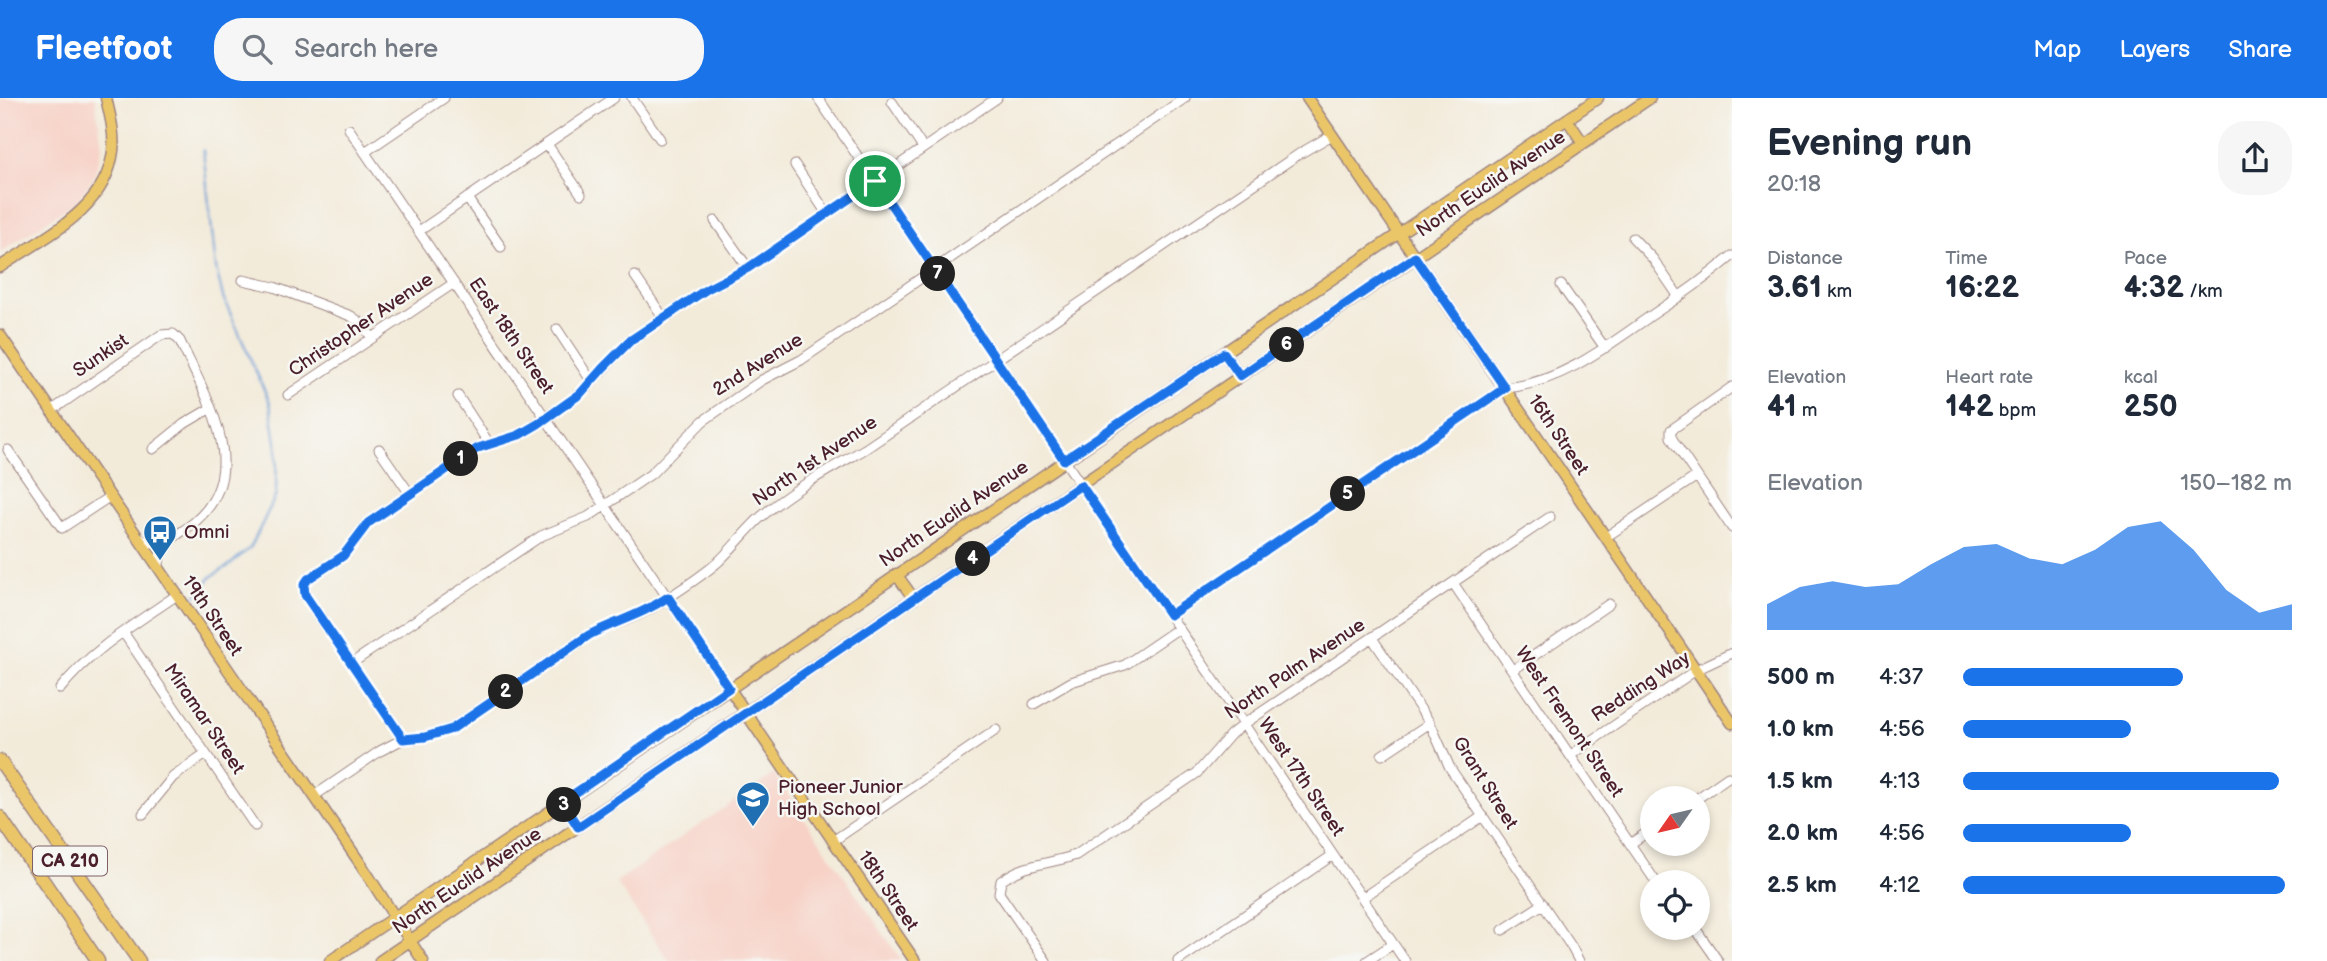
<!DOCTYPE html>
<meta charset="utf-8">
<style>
body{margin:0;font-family:"Balsamiq Sans",sans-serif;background:#f6f6f7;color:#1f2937;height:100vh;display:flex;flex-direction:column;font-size:26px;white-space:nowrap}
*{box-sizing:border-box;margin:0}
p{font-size:23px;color:#747a83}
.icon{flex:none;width:38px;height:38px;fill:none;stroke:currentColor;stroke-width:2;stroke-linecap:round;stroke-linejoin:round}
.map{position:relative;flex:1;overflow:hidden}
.side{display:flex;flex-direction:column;background:#fff;width:595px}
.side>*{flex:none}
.needle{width:46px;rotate:236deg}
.tools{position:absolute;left:1640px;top:688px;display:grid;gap:14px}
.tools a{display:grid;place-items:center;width:70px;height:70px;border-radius:50%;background:#fff;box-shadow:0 4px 10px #0003;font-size:35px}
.pin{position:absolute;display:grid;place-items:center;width:60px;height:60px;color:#fff;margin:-30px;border:4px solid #fff;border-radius:50%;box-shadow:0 2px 7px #0007}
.km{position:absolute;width:35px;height:35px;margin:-18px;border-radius:50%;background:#222;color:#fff;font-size:19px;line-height:35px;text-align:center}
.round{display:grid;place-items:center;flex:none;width:74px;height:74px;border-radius:28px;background:#f6f6f7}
.overview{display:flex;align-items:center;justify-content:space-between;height:119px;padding:0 35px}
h1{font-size:38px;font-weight:700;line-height:52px}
.figures{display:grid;grid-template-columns:repeat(3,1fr);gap:10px;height:119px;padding:7px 35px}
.figures div{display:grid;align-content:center}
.figures b{font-size:30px;font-weight:700}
.figures small{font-size:19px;font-weight:400}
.figures p{font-size:19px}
.chart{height:196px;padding:14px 35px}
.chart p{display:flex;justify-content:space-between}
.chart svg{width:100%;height:126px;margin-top:7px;fill:#1a73e8;opacity:.7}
ul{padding:0 35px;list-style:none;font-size:23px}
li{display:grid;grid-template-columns:112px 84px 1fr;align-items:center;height:52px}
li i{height:18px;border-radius:9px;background:#1a73e8}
header{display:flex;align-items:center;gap:42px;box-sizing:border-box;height:98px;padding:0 35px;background:#1a73e8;color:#fff}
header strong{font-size:33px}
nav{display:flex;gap:38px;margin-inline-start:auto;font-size:24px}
.search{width:490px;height:63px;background:#f6f6f7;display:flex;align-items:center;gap:18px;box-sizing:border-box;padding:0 24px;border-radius:28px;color:#747a83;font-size:26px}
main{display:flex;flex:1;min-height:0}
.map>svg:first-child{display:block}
</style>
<header>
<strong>Fleetfoot</strong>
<div class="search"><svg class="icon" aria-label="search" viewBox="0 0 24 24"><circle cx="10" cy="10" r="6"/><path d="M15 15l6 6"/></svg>Search here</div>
<nav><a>Map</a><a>Layers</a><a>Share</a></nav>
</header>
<main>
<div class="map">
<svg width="1732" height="863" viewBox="0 0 1732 863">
<rect width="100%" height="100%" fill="#f6f6f2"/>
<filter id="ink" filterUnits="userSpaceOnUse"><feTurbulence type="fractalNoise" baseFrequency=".0143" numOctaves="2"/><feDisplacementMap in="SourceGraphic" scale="14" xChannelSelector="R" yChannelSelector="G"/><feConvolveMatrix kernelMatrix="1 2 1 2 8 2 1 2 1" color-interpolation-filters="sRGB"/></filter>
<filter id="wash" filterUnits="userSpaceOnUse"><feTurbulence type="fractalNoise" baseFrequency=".00686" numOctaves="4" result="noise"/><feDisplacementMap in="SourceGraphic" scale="28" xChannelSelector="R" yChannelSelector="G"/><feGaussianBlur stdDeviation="1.57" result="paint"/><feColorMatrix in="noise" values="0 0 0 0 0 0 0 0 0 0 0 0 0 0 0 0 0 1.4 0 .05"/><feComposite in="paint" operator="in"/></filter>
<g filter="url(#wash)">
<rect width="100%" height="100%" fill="#f3ebda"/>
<path fill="#f7d1c6" d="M0,0h95l7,49 -8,30 -17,24 -77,52z
M774,676l128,187h-233l-53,-79z"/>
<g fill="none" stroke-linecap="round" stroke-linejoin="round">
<path stroke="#6b9cd5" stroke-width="2" d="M192,502l20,-24 15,-9 24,-20 25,-52 1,-46 -7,-46 -47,-106 -7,-29 -13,-118"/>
</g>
</g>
<g filter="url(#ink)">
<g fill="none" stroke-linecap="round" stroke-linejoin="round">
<g stroke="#9e8582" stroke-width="11">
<path id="minor" d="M632,0l28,41
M818,0l587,863
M892,4l31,46
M349,31l380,559
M547,46l34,50
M365,54l79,-54
M795,67l32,49
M467,100l34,49
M715,123l33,47
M419,133l195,-133
M1633,140l20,21 26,38
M635,178l28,41
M243,182l31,7 77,29 10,7 11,15
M1561,187l44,63
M557,231l35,53
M1732,289l-61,43v7l5,8 56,83
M288,297l166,-112
M458,298l32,49
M51,313l110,-76 12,-1 7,7c27,59 78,136 7,187 -17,12 -29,17 -28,41
M153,351l31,-25 27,-16
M379,351l31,45
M8,352l54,78 47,-31
M1606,439l91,-61
M138,440l14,5 14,-1
M1453,485l203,299
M1170,517l335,-227c55,-5 100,-40 144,-71 29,-19 57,-39 83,-61
M123,534l132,194
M1372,540l58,85 20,45 121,178 8,15
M352,565l189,-127 47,-19 63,-43 52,-53 59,-41 39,-20 384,-262
M1513,572l96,-66
M60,591c32,-40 75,-65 117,-94
M1034,606l37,-22 54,-17 54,-37
M403,641l-98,-144v-10l3,-6 35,-23 24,-33 111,-75 41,-13 16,-9 45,-32 51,-54 76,-51 41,-21 249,-170
M1382,657l48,-32
M1571,657l125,-85 36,-17
M314,698l66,-45 23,-12 22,-2 27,-9 137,-93c22,-11 47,-16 68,-30 20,-13 43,-27 61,-43 16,-15 28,-32 44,-46 31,-27 68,-47 103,-67l434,-295 33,-19
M1698,700l30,-21
M143,716l30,-37 33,-23
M833,743l163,-111
M1630,746l22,-15
M1362,800l121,-82
M1695,830l23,33
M1503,832l40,-26
M1046,863l-47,-68 2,-12c26,-19 47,-16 75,-26l121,-82 34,-39 13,-10 306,-207
M1178,863l155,-106
M1367,863l26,-17"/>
</g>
<g stroke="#9e8582" stroke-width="13">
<path id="major" d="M1307,0l425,625
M1567,21l16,24
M0,169c44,-30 106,-57 113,-116 2,-17 -3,-36 -7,-53
M0,237l362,531 61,95
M1224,255l16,23
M896,476l18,25
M729,590l186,273
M562,704l16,25
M330,863l1268,-863
M380,863l1270,-863"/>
</g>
<g stroke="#9e8582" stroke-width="15">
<path id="highway" d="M0,663l139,200
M0,719l98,144"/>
</g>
<use href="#minor" stroke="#fff" stroke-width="9"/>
<use href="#major" stroke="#ebc669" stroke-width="10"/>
<use href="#highway" stroke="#ebc669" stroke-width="12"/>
</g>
</g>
<g fill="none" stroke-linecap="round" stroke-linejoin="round" filter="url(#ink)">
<g stroke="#fff" stroke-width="14">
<path id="route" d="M875,83l189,279 160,-107 16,23 175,-119 90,131 -335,227 -89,-130 -503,342 -16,-25 167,-114 -61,-91c-26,18 -52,24 -79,38l-137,94 -27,8 -22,2 -98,-144 -1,-10 4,-6 35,-23 25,-33 110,-75 41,-13 19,-11 42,-30 23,-26 28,-28 76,-51 41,-21z"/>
</g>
<use href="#route" stroke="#1a73e8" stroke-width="9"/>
</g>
<defs>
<g id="bus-pin" transform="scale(1.75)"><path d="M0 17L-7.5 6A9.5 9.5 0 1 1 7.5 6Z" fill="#1f6fb2" stroke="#f6f6f2"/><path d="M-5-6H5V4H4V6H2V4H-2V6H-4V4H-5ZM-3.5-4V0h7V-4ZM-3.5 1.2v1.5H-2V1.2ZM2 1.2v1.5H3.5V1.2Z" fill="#fff"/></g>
<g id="school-pin" transform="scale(1.75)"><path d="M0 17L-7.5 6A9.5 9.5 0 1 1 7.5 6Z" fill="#1f6fb2" stroke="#f6f6f2"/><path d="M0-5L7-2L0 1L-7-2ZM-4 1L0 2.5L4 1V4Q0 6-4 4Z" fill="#fff"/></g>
</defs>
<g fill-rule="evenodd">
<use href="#bus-pin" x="160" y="434"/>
<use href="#school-pin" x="753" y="700"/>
</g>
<g text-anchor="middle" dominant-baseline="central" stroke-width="5" stroke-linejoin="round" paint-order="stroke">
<rect fill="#f6f6f2" stroke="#7e6067" stroke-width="2" x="33" y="748.5" width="74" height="29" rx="5"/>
<g font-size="18" font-weight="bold" fill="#4a1f2b">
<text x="70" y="763">CA 210</text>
</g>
<g font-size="19" fill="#4a1f2b" stroke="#f6f6f2">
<text transform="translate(1491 86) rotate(-34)">North Euclid Avenue</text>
<text transform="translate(361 227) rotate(-34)">Christopher Avenue</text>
<text transform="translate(511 238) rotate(56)">East 18th Street</text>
<text transform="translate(101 258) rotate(-34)">Sunkist</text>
<text transform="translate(758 267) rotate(-32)">2nd Avenue</text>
<text transform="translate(1558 337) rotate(56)">16th Street</text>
<text transform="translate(815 363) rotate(-34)">North 1st Avenue</text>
<text transform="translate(954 416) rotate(-34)">North Euclid Avenue</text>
<text transform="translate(212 518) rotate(56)">19th Street</text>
<text transform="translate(1295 571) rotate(-34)">North Palm Avenue</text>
<text transform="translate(1641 589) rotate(-33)">Redding Way</text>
<text transform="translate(204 621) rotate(56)">Miramar Street</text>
<text transform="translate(1569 624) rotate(56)">West Fremont Street</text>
<text transform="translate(1301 679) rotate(56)">West 17th Street</text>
<text transform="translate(1485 685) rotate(58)">Grant Street</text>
<text transform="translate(467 783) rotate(-34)">North Euclid Avenue</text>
<text transform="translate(888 793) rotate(56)">18th Street</text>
</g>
<g font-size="19" fill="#4a1f2b" stroke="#f6f6f2" text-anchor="start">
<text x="184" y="434">Omni</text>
<text x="778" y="689">Pioneer Junior<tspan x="778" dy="22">High School</tspan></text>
</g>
</g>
</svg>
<div class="tools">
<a><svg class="needle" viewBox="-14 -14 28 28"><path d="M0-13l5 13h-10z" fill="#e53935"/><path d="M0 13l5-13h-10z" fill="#747a83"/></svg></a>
<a><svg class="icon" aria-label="locate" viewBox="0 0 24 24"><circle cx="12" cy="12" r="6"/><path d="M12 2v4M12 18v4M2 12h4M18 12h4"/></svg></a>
</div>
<div class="pin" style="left:875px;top:83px;background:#1e9e55"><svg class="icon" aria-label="arrive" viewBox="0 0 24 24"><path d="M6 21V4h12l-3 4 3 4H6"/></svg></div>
<b class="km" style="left:461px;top:361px">1</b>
<b class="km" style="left:506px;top:594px">2</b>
<b class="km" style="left:564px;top:707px">3</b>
<b class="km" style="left:973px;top:461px">4</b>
<b class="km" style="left:1348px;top:396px">5</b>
<b class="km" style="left:1287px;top:247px">6</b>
<b class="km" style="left:938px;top:176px">7</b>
</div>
<section class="side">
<div class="overview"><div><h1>Evening run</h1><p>20:18</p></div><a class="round"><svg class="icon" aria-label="share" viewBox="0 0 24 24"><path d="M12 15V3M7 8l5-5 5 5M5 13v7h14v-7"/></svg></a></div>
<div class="figures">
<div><p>Distance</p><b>3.61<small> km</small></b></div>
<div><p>Time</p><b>16:22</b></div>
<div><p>Pace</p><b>4:32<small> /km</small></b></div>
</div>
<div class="figures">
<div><p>Elevation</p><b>41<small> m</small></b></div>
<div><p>Heart rate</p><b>142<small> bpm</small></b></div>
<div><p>kcal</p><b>250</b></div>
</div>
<div class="chart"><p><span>Elevation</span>150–182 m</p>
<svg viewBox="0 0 160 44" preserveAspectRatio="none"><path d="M0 44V35L10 29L20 27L30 29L40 28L50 21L60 15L70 14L80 19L90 21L100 16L110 8L120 6L130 16L140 30L150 38L160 35V44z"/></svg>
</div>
<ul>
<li><b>500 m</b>4:37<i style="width:67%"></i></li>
<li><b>1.0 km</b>4:56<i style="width:51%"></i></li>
<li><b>1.5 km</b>4:13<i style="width:96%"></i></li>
<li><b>2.0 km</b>4:56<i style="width:51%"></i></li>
<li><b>2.5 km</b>4:12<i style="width:98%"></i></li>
</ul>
</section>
</main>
